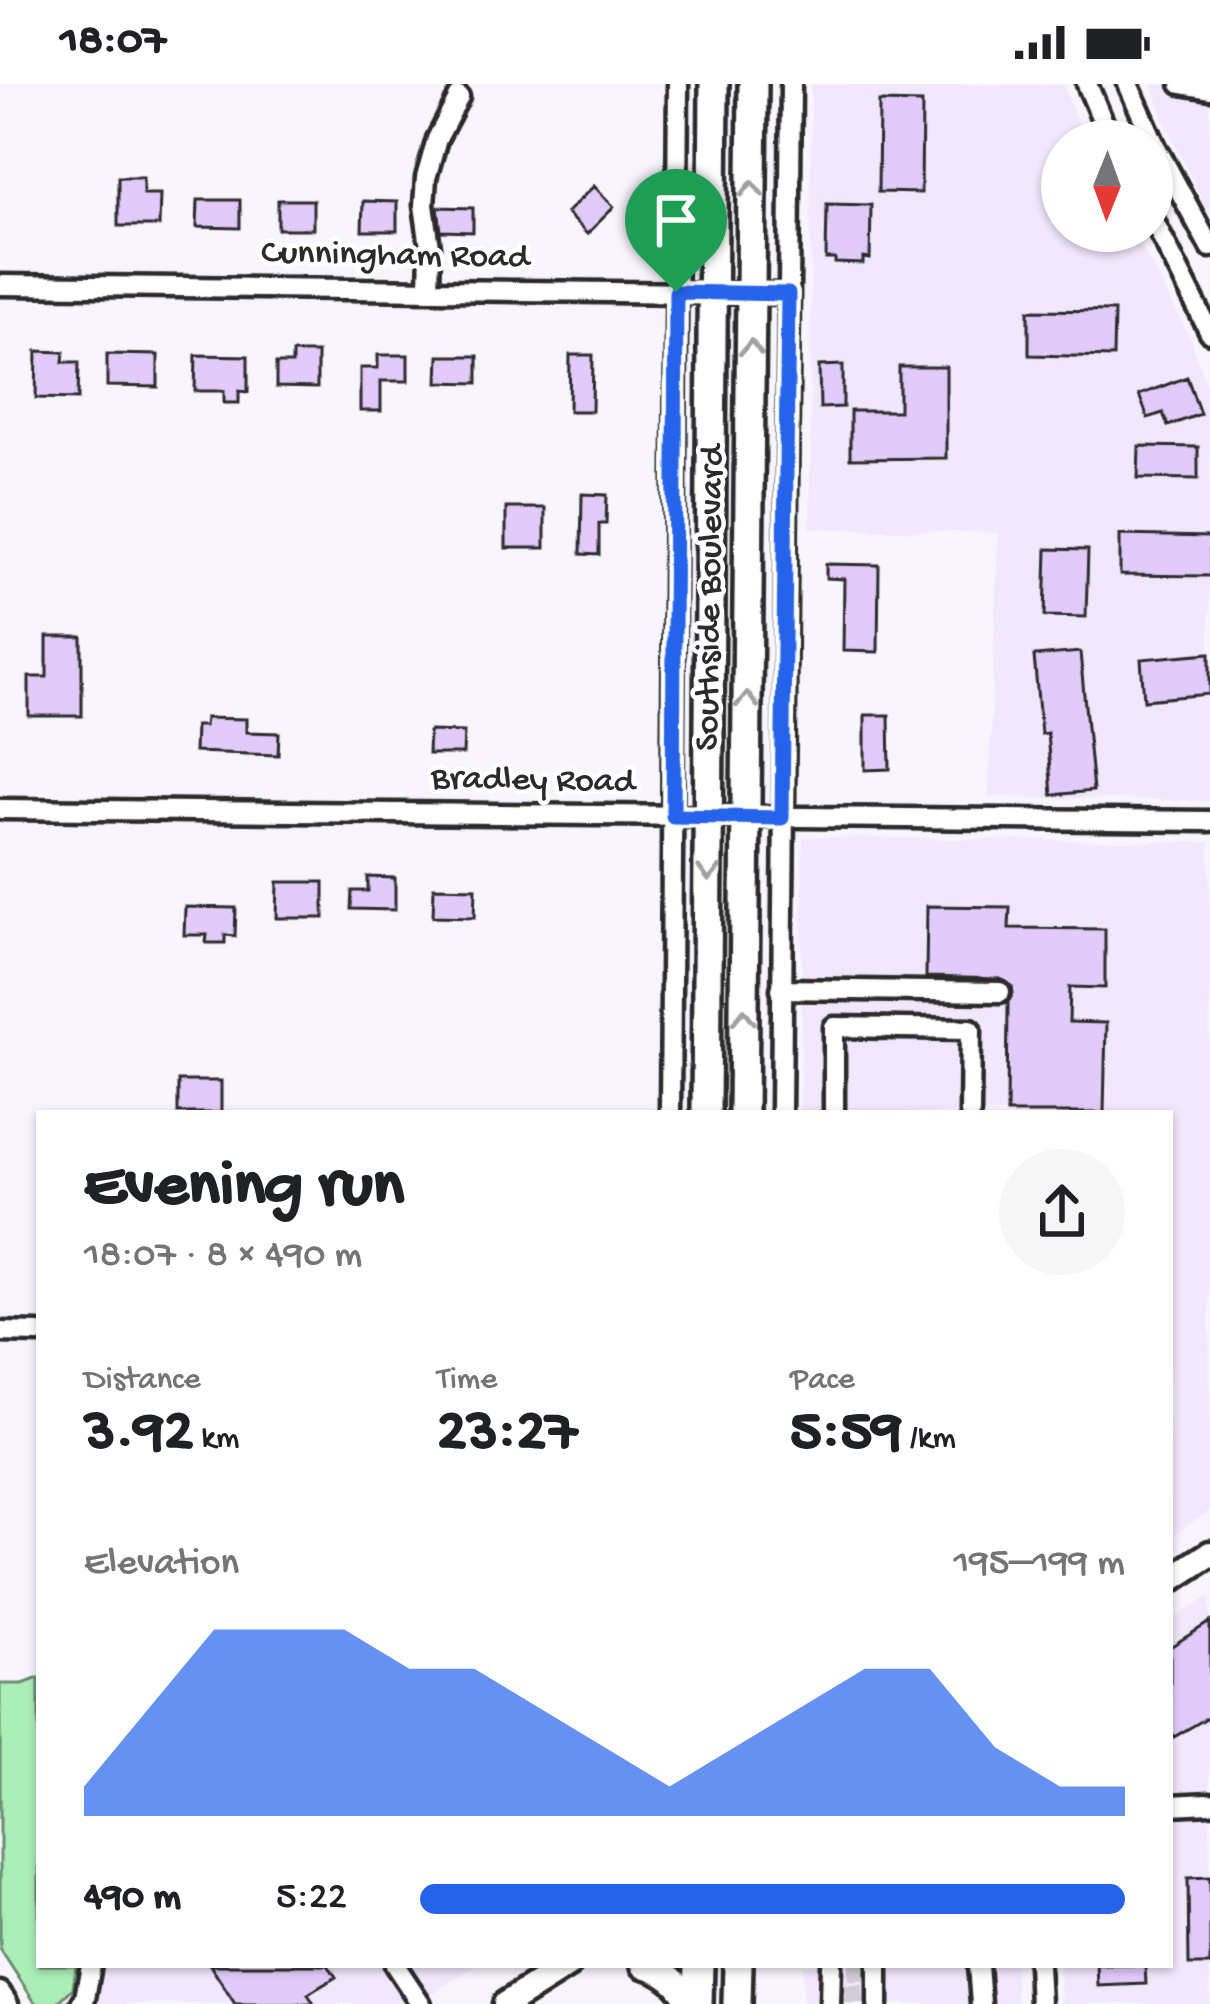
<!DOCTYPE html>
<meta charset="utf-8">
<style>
body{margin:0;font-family:"Gochi Hand",sans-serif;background:#f6f6f6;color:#202124;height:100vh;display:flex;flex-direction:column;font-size:45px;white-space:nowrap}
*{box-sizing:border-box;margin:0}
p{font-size:39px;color:#757577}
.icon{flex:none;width:66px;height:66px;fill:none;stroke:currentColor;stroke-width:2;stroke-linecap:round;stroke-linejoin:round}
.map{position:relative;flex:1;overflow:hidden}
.side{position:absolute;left:36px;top:1026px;width:1137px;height:858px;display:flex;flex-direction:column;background:#fff;border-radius:0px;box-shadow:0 3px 9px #0004}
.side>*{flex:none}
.needle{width:78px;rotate:181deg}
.tools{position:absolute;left:1041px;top:36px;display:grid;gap:24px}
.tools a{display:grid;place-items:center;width:132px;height:132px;border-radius:50%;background:#fff;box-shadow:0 3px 9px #0004;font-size:60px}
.pin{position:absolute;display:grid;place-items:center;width:102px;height:102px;color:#fff;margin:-123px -51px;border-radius:50% 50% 50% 0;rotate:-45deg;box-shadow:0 0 12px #0007}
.pin .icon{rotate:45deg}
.round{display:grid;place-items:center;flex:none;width:126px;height:126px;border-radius:63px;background:#f6f6f6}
.headline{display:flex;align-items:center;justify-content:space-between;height:204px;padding:0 48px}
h1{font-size:66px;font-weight:700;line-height:90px}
.metrics{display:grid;grid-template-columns:repeat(3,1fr);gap:18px;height:204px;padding:12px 48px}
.metrics div{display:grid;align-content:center}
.metrics b{font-size:60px;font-weight:700}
.metrics small{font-size:33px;font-weight:400}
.metrics p{font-size:33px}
.chart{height:336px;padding:24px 48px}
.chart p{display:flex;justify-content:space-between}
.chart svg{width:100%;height:216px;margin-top:12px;fill:#2563eb;opacity:.7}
ul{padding:0 48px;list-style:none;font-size:39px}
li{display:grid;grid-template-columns:192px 144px 1fr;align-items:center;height:90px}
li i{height:30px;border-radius:15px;background:#2563eb}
.status{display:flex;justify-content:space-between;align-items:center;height:84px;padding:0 60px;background:#fff;direction:ltr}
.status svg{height:33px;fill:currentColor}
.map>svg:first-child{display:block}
</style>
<div class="status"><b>18:07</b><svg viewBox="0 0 49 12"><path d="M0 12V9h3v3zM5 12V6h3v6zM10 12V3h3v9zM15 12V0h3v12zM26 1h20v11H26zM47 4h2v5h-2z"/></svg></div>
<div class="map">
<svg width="1210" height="1920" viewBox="0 0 1210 1920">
<rect width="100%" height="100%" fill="#f9f5fe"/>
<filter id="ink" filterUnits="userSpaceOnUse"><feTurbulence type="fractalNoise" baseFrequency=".00833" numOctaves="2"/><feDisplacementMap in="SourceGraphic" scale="24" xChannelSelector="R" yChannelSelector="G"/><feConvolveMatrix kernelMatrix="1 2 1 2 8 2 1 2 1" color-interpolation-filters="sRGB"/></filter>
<g filter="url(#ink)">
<path fill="#f2e8fd" d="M811,0h252l21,57h-22v90h71l57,106 20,58v406l-222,-4 10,-264 -188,-5z
M1152,0h58v132l-45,-93z
M803,753l407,5v669l-40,26v-424h-370z
M1210,1512v408h-149l-2,-39h111v-344z
M76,1881h401l-62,39h-359l17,-16z
M803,1881h211l3,39h-215z"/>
<path fill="#abeeb7" stroke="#6b8c71" stroke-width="3" d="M39,1594v287h37l-3,23 -17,16h-20l-36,-55v-265h23z"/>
<path fill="#e2cbfb" stroke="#2b2b2b" stroke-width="3" d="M879,18l43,1 -1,90 -43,-1z
M118,93h25v17h17l-1,32h-41z
M594,102l20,21 -27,27 -21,-21z
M198,116h42v28l-43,-1z
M278,116h35v29h-35z
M363,117l34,1v29h-35z
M827,120l44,1 -1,54 -7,-1v6l-28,-1v-4h-9z
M438,123l35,1v24l-32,-1z
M1029,226l85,1 -1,46 -84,-2z
M37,267l27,1 -1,10h16l-1,37 -42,-1z
M292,269h25v35l-41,-1v-23h16z
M107,270l51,1v32l-51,-1z
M196,271l52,1v36l-9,-1v12h-15v-12h-29z
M378,271h30v26h-27v30h-21v-43h18z
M570,271h23l-1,56h-23z
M439,272h39v27l-40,-1z
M843,281v42l-23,1 -1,-42z
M899,283h47v91l-96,1v-48h49z
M1187,293l13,37 -32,12 -5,-13 -15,5 -9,-23z
M1139,362l59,1v32l-60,-1z
M582,410l25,1 -1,29h-7v31l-18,-1z
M506,424h39v40h-39z
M1120,451l90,2v39l-90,-1z
M1047,465l41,1 -2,67 -41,-1z
M826,480l53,1 -1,87 -35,-1 1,-72 -18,-1z
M47,553h35v79h-53v-39h18z
M1080,568l13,139 -41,4 -5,-62 -6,1 -7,-78z
M1210,569v41l-66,6 -3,-41z
M865,631h24l1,54 -25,1z
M205,634l41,1v13l33,1 -1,22 -84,-3 1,-26h9z
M429,647l35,1 -1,22h-35z
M368,793l27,1v32l-44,-1 1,-18h16z
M278,798h46v36h-47z
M434,803l42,1 -1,29 -42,-1z
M927,822l83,1 -1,21 96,1v59l-35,-1 -1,35 37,1 -2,90h-97l1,-111 5,-9 -1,-7 -12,-7 -74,-2z
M185,823l51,1 -1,28 -10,-1v8h-19l1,-8h-23z
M178,997h43v32h-43z
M1210,1538v94l-36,21 -4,-7v-83z
M1210,1793v88h-21l-1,-87z
M210,1881h118l8,12 -28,17 6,10h-79z
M1097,1881h48l1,19 -48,2z"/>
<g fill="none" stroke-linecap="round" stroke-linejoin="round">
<path stroke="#d0cdd4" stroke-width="18" stroke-dasharray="18 9" stroke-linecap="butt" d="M848,1888h18
M845,1910h19"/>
<g stroke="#2b2b2b" stroke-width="27">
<path id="minor" d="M1087,0l24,57
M1128,0l28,63 54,100
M1181,0l29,5
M1152,133l58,116
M0,201l788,9
M429,206l1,-43 -6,-42 2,-27 11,-39 22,-42
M0,725l1210,12
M781,905l219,3
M670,1029l8,-1029
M781,1029l10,-1029
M834,1029v-86l137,2 -1,84
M0,1248l39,1
M1170,1721l40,-2
M395,1881l26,39
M978,1881l3,39
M1038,1881l2,39
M0,1908l8,12
M81,1920l4,-6 6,-33
M830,1920l1,-39
M878,1920v-39"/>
</g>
<g stroke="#2b2b2b" stroke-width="33">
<path id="major" d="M1170,1496l40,-26
M644,1881c21,5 38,19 46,39
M506,1920l62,-39"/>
</g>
<g stroke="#2b2b2b" stroke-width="36">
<path id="highway" d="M706,1029l8,-1029
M743,1029l10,-1029
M698,1920l1,-39
M737,1920l1,-39"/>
</g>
<use href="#minor" stroke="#fff" stroke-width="18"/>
<use href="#major" stroke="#fff" stroke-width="24"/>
<use href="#highway" stroke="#fff" stroke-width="27"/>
</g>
<defs><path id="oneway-chevron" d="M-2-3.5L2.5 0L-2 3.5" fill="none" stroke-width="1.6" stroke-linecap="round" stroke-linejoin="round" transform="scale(3)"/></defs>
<g stroke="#a0a0a0">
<use href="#oneway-chevron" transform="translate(752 105) rotate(-90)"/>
<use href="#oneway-chevron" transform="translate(751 264) rotate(-89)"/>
<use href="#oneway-chevron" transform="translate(747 616) rotate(-89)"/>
<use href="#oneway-chevron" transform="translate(709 789) rotate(91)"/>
<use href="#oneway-chevron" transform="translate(744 933) rotate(-89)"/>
</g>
</g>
<g fill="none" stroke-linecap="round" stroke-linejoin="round" filter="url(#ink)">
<g stroke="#fff" stroke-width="24">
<path id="route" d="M676,208l112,2 -6,524 -109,-2z"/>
</g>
<use href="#route" stroke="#2563eb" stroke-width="15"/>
</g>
<g text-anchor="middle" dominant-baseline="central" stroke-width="9" stroke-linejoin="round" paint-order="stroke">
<g font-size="36" fill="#2b2b2b" stroke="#fff">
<text transform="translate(395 173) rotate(1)">Cunningham Road</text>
<text transform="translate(712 514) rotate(-89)">Southside Boulevard</text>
<text transform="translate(533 698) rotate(1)">Bradley Road</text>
</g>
</g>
</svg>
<div class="tools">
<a><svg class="needle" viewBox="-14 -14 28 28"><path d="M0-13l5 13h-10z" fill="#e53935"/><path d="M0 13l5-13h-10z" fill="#757577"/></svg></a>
</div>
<div class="pin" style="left:676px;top:208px;background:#1e9e55"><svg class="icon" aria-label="arrive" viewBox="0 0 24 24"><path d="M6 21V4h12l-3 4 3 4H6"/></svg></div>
<section class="side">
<div class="headline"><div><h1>Evening run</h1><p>18:07 · 8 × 490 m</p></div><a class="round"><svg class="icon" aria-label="share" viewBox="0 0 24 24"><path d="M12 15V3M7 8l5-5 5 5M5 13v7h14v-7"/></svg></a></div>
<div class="metrics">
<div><p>Distance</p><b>3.92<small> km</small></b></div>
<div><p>Time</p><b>23:27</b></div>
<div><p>Pace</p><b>5:59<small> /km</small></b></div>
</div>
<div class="chart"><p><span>Elevation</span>195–199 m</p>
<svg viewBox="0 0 160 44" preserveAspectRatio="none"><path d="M0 44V38L10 22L20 6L30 6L40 6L50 14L60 14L70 22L80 30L90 38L100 30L110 22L120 14L130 14L140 30L150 38L160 38V44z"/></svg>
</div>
<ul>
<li><b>490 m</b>5:22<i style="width:100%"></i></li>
</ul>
</section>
</div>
